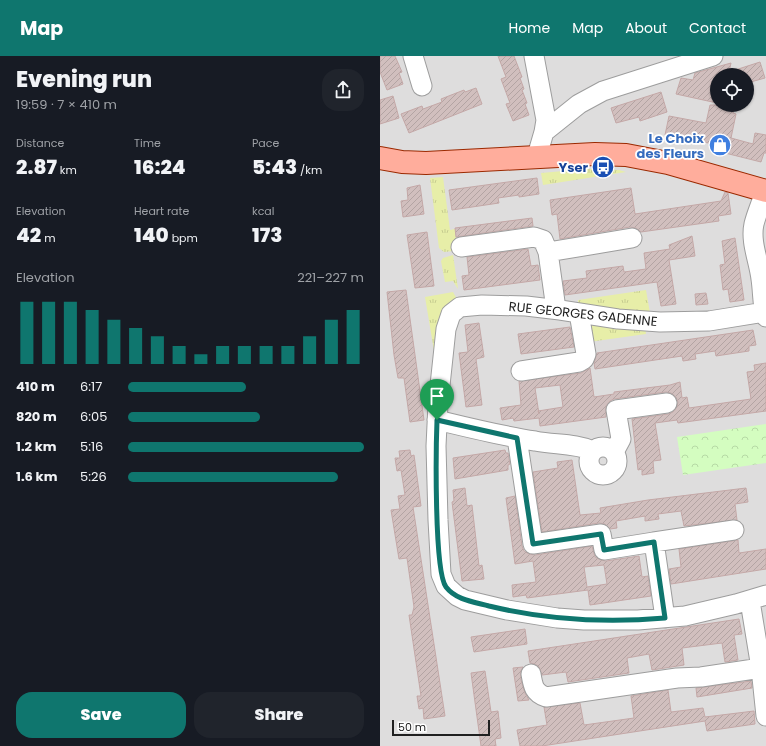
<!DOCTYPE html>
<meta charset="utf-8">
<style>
body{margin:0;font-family:Poppins,sans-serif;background:#20242c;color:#f1f3f6;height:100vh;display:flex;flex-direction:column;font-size:15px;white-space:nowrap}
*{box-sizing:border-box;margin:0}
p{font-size:13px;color:#9ea1a6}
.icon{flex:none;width:22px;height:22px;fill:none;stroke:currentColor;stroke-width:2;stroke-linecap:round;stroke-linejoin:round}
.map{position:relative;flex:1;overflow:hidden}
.side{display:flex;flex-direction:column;background:#171b24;width:380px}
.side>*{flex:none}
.controls{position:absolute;left:330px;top:12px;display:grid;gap:8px}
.controls a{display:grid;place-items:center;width:44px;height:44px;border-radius:50%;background:#171b24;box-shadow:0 1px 3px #0004;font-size:20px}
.scale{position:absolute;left:12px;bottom:10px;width:98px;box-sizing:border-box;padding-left:4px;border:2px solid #202020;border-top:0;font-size:11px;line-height:14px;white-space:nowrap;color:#202020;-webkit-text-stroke:3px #fff;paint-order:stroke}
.pin{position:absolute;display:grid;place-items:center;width:34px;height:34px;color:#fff;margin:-41px -17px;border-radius:50% 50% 50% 0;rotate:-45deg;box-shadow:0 0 4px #0007}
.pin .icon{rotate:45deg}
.round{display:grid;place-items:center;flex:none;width:42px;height:42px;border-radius:16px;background:#20242c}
.headline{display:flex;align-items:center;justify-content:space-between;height:68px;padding:0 16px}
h1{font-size:22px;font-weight:800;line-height:30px}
.stats{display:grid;grid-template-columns:repeat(3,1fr);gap:6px;height:68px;padding:4px 16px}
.stats div{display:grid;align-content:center}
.stats b{font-size:20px;font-weight:800}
.stats small{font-size:11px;font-weight:400}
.stats p{font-size:11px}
.chart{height:112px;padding:8px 16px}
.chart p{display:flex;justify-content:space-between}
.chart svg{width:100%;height:72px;margin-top:4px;stroke:#0f766e;stroke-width:6}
.action{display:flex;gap:8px;margin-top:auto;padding:8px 16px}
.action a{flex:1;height:46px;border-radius:16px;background:#0f766e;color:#fff;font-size:16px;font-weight:800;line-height:46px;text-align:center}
.action a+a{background:#20242c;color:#f1f3f6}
ul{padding:0 16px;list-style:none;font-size:13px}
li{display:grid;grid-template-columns:64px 48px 1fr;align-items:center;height:30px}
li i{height:10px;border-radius:5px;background:#0f766e}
header{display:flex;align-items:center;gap:24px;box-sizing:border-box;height:56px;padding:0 20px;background:#0f766e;color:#fff}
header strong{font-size:19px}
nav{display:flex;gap:22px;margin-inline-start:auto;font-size:14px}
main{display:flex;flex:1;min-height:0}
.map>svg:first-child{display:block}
</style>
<header>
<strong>Map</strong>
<nav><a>Home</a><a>Map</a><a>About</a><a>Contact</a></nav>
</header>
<main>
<section class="side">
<div class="headline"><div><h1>Evening run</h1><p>19:59 · 7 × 410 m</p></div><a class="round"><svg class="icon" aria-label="share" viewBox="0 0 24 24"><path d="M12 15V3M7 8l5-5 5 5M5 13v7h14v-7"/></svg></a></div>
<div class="stats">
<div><p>Distance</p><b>2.87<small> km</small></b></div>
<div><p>Time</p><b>16:24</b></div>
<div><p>Pace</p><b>5:43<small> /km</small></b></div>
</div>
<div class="stats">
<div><p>Elevation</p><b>42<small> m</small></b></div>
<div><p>Heart rate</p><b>140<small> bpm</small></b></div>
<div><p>kcal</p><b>173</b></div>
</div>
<div class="chart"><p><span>Elevation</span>221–227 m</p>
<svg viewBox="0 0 160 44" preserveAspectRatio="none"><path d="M5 44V6M15 44V6M25 44V6M35 44V11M45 44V17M55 44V22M65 44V27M75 44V33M85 44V38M95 44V33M105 44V33M115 44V33M125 44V33M135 44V27M145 44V17M155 44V11"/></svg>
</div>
<ul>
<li><b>410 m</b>6:17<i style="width:50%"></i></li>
<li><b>820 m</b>6:05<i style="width:56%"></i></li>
<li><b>1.2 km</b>5:16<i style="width:100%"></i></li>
<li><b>1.6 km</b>5:26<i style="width:89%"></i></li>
</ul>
<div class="action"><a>Save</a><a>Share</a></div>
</section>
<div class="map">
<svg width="386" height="690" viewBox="0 0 386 690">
<defs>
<pattern id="grass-tufts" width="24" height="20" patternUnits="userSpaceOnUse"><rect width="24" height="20" fill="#e7eea8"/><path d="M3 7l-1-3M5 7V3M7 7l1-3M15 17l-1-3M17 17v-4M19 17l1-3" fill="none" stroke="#c6cc90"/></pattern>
<pattern id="park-crowns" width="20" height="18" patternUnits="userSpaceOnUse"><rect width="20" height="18" fill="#d4fdc0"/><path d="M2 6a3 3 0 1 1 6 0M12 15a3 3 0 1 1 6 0" fill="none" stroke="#b6d9a5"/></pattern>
<pattern id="building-hatch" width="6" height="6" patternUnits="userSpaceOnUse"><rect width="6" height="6" fill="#d1bfbe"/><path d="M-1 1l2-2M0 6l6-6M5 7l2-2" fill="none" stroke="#b3a4a3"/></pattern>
</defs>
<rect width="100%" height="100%" fill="#f1e8e5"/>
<path fill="#dedddd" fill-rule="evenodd" d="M0,0h386v690h-386zM337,19h30v30h-30z"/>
<path fill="url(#grass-tufts)" d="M206,113l33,1 7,2 -83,13 -2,-12z
M63,121l7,53 5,-1 2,18 -3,4 -10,1 -5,-4 -9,-70z
M73,199l5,34 -5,-8 -8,1 -4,-21 2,-3z
M266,234l4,23 -34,-2 -38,-8v-3z
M73,236l6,11 -18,44 -7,4 -9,-54z
M206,264l59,7 1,7 -57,8z"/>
<path fill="url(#park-crowns)" d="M386,368v39l-83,12 -6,-38z"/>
<path fill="url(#building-hatch)" stroke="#c4a8a7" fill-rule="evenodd" d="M0,0h15l7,16 -3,1 4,11 -16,6 -7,-18z
M118,0h16l8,21 -2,1 4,11 -2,1 5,13 -2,1 4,11 -16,6 -7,-17 4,-1 -9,-24 5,-2z
M380,6l5,16 -18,5v-8h-30v28l-41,-9 5,-16 12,2 2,-7 36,-10 -2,9z
M96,32l6,16 -73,29 -8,-19 21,-8 1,3 19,-7 -1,-3 23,-9 1,2z
M281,36l6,20 -27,9 -1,-4 -23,6 -5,-15z
M13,40l6,22 -19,6v-24z
M330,49h25l-2,8 3,1 -5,24 22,6 2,-11 11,2v18h-2l-3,9 -48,-12 1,-6 -49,-9 4,-19 37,7z
M157,122l2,16 -20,3v-2l-21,3 1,5 -47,7 -3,-20z
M40,129l4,29 -21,3 -2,-16 7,-1 -1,-12z
M251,132l4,26 86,-13 4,-9 3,1 3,21 -13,2 1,5 -78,11 -5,-4 -6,-1 -70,12 -3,-25 -5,1 -2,-15z
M152,162l1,8 -77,11 -1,-9z
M47,176l7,54 -19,2 -8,-53z
M312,180l3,20 -26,4 7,44 -15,2 -4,-24 -92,13 -2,-14 24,-3 -1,-7 37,-5 1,6 22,-3 -2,-16 26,-4 -1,-4z
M355,182l9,62 -14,2 -2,-13 -5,1 -3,-25 5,-1 -3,-23z
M148,193l3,17 7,-1 2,15 -76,10 -2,-14 7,-1 -2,-18z
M26,234l18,130 -14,2 -6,-44h-6l-4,-23 -7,-63z
M326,237l2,11 -12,1 -1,-11z
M99,267l5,34 -8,2 6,46 -16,2 -7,-54 9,-1 -3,-27z
M190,271l4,20 -53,7 -3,-20z
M373,274l3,15 -7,1v5l-33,5 -1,-5 -20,3 1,5 -13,2 -1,-5 -87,13 -1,-6 3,-10z
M386,307v48l-88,12 -1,-3 -22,3 6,37 -8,1 1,12 -12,2v-6l-4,1 -6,-51 36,-5 5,-2 4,-5 1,-5 -2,-5 -5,-4 -5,-1 -52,7 -4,2 -4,5v11l-66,9 -1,-8 -25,3 -1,-3 -11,2 -2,-12 21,-3 -2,-24 62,-8 9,-5 4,29 20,-3v-2l56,-7 10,-3 2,16 5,-1 2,11 62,-9 -4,-27 8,-1 -1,-6zM180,329l3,22 -25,4 1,3 -4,-26z
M30,394l1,6 3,-1 7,51 -8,1 32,209 -21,3 -1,-11 -4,1 -2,-13h4l-12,-81h3l2,-8 -7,-49 -8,1 -8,-49 9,-1 -2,-13 7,-1 -4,-25 -4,1 -2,-13h5l-1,-7z
M125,394l1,3h2l2,11 -2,1v5l-53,9 -2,-21z
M192,404l8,55 21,-2 -1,-5 48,-8 98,-12 2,14 -13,2 2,16 -53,6 -3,-15 -23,3 1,5 -14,2v-5l-29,5 1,7 -7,1 -5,-5 -6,-1 -57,9 -9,-60 25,-4 -1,-6z
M85,432l2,18 5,-1 7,61 3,-1 2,14 -22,2 -10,-79 2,-1 -1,-11z
M135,440l7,50 2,5 5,3 6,1 57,-9 3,11 6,3 5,1 33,-5 3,21 6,-1 3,20 -61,9 -2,-15 -61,8 -1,-3 -13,2 -1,-12 24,-3 -3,-21 -18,3 -9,-66zM224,509l3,19 -20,3 -3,-20z
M358,484l1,13 27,-4v20l-95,15 -2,-15 12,-2 -2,-18z
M359,563l3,15 -8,1 4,25 -13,2 -3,-19 -40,5 2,17 -32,5 -3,-16 -22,4 2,15 -61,9 -2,-10 -24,3 -3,-8 -4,-3 -5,-1 -2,-12z
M145,573l2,15 -53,8 -3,-15z
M143,611l-2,4v9l4,13 4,7 -11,1 -5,-33z
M105,615l6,41 7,-1 3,27 -6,1 1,7h-15l-10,-73z
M371,625l1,7 -55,9 -1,-9z
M288,634l3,22 32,-4 2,9 49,-6 1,13 -48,7 -2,-10 -163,25h-22l-3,-16 30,-5 -3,-18 36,-4 4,22 50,-7 -3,-22z"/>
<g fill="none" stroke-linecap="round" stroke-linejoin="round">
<g stroke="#9d9d9d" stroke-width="21">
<path id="minor" d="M33,0l9,30
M154,0l12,64 -2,12 -7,24
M164,76l35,-28 24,-13 110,-35
M385,135c-3,11 -8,21 -11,33 -4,18 5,37 7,55 2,13 1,25 5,38
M81,191l73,-10 9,3 5,12 8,57
M168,196l84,-14
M385,256l-56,9 -49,1 -42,-3 -58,-9 -34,-4 -44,-1 -22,2 -9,7 -5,15 -8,75 -2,42 2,74 3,54 5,12 11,10 8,4 42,10 50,8 27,2h54l47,-4 51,-12 30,-9
M141,315l58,-9 5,-3 2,-5 -7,-41
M57,364c33,8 65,16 98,21 19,4 40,2 58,10
M137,382l16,106 68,-10 3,16 50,-8
M209 405a14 14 0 1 1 28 0a14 14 0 1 1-28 0Z
M234,396l7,-13 -5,-29 51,-7
M370,545l11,67 5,48
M285,562l-11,-76 80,-12
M151,618c2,12 3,19 15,23l131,-19 24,-1 60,-9"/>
</g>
<g stroke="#9b2900" stroke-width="24">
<path id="major" d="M0,102l22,4 24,1 169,-9 31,1 42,8 98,28"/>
</g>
<use href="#minor" stroke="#fff" stroke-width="19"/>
<use href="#major" stroke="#ffad9c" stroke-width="22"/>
</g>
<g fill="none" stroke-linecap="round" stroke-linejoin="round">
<g stroke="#fff" stroke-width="8">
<path id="route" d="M57,364l80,18 16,106 68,-10 3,16 50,-8 11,76c-59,5 -118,2 -176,-12 -15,-4 -33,-6 -43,-19 -12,-16 -10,-141 -9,-167z"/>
</g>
<use href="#route" stroke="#0f766e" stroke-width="5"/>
</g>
<defs>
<g id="shop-disc" transform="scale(1.15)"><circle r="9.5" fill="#3f7fe0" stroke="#fff"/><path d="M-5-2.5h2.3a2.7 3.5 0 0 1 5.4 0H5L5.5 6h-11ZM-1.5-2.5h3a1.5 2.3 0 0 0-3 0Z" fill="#fff"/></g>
<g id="bus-disc" transform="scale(1.15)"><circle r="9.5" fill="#1a4fb4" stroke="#fff"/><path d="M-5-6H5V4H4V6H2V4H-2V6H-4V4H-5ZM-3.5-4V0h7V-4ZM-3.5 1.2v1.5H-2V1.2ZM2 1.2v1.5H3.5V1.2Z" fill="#fff"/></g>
</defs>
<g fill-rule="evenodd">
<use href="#shop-disc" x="340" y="89"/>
<use href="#bus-disc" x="223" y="111"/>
</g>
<g text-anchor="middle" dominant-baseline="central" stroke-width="3.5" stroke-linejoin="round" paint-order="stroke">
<g font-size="13" font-weight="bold" fill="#366cbe" stroke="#fff" text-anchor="end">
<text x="324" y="82">Le Choix<tspan x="324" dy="15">des Fleurs</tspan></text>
</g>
<g font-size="13" font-weight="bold" fill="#164399" stroke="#fff" text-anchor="end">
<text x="208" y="111">Yser</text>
</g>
<g font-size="13" fill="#202020" stroke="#fff">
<text transform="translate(203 258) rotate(6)">RUE GEORGES GADENNE</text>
</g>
</g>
</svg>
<div class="controls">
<a><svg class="icon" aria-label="locate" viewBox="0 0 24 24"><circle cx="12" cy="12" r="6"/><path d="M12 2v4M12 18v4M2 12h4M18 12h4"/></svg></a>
</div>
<div class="scale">50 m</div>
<div class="pin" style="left:57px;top:364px;background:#1e9e55"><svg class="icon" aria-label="arrive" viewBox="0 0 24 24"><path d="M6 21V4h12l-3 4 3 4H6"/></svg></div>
</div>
</main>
